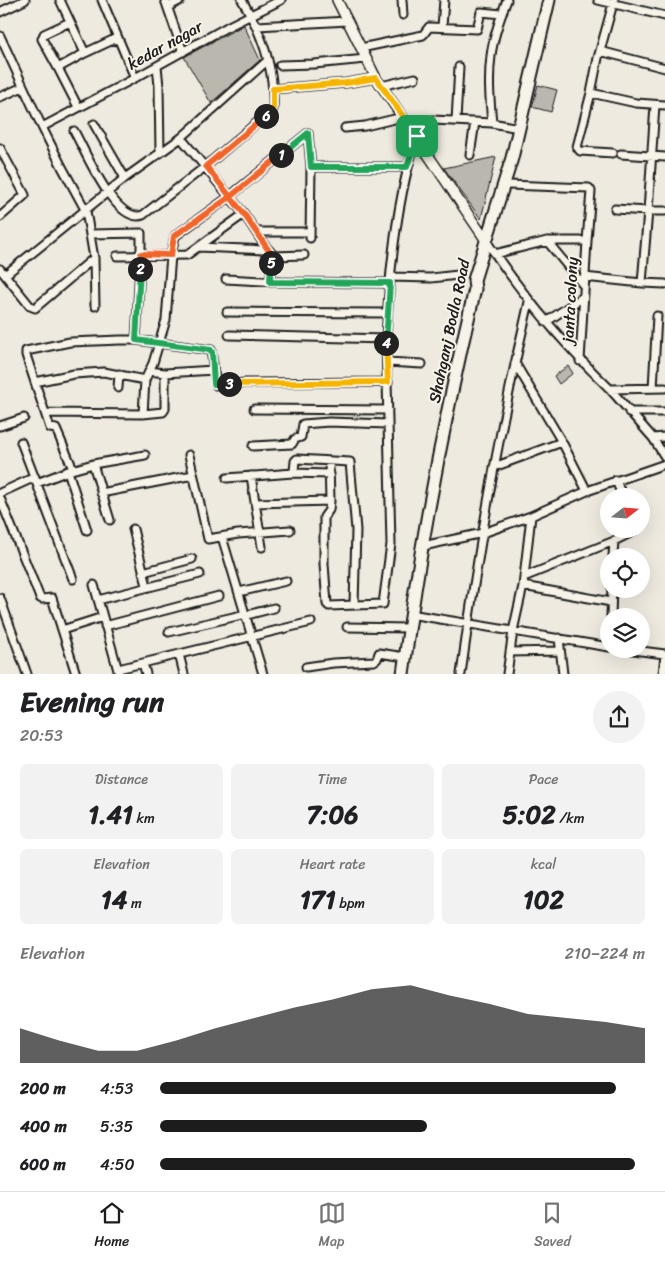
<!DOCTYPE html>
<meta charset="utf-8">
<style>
body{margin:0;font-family:Sriracha,sans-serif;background:#f2f2f2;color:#202124;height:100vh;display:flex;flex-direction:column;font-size:19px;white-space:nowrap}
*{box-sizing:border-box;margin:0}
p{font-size:16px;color:#757577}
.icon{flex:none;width:28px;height:28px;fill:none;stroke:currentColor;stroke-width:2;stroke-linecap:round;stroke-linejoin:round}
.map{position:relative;height:674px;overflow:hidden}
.sheet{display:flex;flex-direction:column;background:#fff;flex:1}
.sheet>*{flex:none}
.needle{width:32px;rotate:73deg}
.controls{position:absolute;left:600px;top:488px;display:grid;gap:10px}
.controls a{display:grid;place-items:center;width:50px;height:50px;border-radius:50%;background:#fff;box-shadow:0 5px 20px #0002;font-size:25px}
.pin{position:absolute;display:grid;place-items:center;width:42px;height:42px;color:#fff;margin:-21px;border-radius:10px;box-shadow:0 2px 8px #0006}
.km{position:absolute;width:25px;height:25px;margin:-12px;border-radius:50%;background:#222;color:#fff;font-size:14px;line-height:25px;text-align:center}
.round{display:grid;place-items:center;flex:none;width:52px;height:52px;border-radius:26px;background:#f2f2f2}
.summary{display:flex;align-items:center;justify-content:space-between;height:85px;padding:0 20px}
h1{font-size:28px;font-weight:700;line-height:38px}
.figures{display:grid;grid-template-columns:repeat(3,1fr);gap:8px;height:85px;padding:5px 20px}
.figures div{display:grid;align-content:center;border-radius:8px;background:#f2f2f2;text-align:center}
.figures b{font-size:25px;font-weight:700}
.figures small{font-size:14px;font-weight:400}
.figures p{font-size:14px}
.chart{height:140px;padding:10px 20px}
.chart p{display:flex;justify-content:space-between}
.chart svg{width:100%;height:90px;margin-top:5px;fill:#1c1c1c;opacity:.7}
ul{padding:0 20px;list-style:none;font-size:16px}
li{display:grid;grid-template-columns:80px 60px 1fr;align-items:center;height:38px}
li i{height:12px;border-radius:6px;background:#1c1c1c}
.menu{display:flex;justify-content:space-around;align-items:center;height:70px;border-top:1px solid #e0e0e0;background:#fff;font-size:14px;color:#757577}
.menu a{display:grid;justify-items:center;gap:2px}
.menu .selected{color:#1c1c1c}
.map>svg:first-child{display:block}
</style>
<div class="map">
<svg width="665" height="674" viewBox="0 0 665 674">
<rect width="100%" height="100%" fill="#eeeae0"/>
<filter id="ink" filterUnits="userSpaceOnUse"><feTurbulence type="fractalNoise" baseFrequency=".02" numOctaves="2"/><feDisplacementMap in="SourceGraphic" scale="10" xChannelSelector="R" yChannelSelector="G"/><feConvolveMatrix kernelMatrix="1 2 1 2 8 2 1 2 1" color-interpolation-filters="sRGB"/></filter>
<g filter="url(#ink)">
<path fill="#bab7af" stroke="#1c1c1c" d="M244,25l16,35 -49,43 -27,-46z
M538,85l19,5 -6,22 -19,-5z
M496,157l-15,62 -37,-51z
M568,366l5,7 -14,11 -5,-8z"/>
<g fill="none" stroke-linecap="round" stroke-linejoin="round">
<g stroke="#1c1c1c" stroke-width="11">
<path id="minor" d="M60,0l25,53 32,-15
M102,0l33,78
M165,0l18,52
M402,0l1,15
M598,0l67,16
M614,0l-16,58 -7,35 45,10 29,2
M168,7l13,-7
M0,12l25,-12
M70,22l-26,12 -2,5 16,29 27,-15
M257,26l91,-5
M442,27l2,-27
M0,36l42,91 93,-49 92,-51 54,-27
M361,48l62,-13 6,-8 48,2 4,-17 21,2
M600,51l65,17
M280,65l34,-1 52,-5
M157,66l2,20 1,67
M58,68l20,39
M381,86l34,-8
M273,89l73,-6 30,-5
M591,93l-14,54 3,4 33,2
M0,97l23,-10
M433,120l59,3 27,5
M456,121l3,-54
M492,123c-2,-22 -4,-44 -1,-67 2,-19 9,-38 16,-56
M94,124l31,54
M42,127l20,40 24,44 8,47 1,48
M345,128l20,-2 38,-9
M74,131c11,19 41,94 69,84l63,-49 67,-57c2,-39 -11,-76 -31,-109
M181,138l63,76 22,33 -1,3 -66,-3
M0,148l25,47 -25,22
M621,154l44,3
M470,155l5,-33
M311,167h96
M508,185l81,3 2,3 -4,50
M615,209l33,2 7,-106
M665,211h-17l-6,72 23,1
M257,232h53
M90,234l51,-1v14l-5,93
M547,241l37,45
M487,242c36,54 76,102 123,147l55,-1
M266,247l8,9 30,-1
M495,254l52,-13h40l-7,120
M117,256l70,-1 57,-41
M0,269l5,6 120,-97 56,-40 87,-78
M5,275l25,31 5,2 59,-50
M391,277l40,1 27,-3
M584,277l58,6
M226,279l55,3 109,1
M271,282v-28
M227,312l160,1
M546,322l37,-25
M229,335l157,4
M387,362l35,2
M149,371l16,2 49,-3
M35,382l39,-8 30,-2 41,8
M118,388l1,-14
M653,388l4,-72
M610,389l43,49 12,-1
M254,409l134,1
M629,412h36
M46,413l97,1 20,-2 2,-3v-36
M143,414l2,-34 8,-17 13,-43 5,-65 4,-19 54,-39 79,-64 3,34 -1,71
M0,426l24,-8
M653,438l12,19
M21,442l52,137
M253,446l39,-2 3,-5 6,-2 2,-13 26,-2 59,2
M189,455l19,84 30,-5 52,-4
M329,462l1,39 -1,9 -5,7v47l3,40 2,2 54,-2 8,-60 -5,-205c3,-64 11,-142 31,-203
M93,464l17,56
M494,467l68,-25
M73,469l-17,-40 -6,-1 -24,-73v-4l44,-9 50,-2h16l75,10 5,35 30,-2 142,-1
M68,471l19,59
M291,473l39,1
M251,476l11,71
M227,478l66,-5 1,-2 1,-10 2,-2 53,3 6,68 -2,75
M616,480l6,16
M37,483l31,-12 25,-7 52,-9
M587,491l78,-27
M0,493l35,-16
M101,493l92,-18
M0,498l40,100 2,1 10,-1 24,76
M255,503l75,-2
M133,529l14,57
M222,537l41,137
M423,546l60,-13 48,-17
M613,556l1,-15
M143,572l49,-13
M524,577l90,-36 18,-9 1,-3
M94,585l25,89
M523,586l88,16
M239,592l47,-11
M0,598l27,76
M98,600l102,-26
M410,614l199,33
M247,615l27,-7
M611,616l1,-27
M105,626l114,-30
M347,627l62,1
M62,630l41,-13
M169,632l77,-18
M559,638l4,36
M625,649l40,5
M510,652l50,-1
M179,654l5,20
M306,667l27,-4 41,-2 3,-2 2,-6 26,4
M118,669l25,-6
M146,674l-3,-11 168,-41
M461,674c17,-125 39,-249 68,-372
M507,674l6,-43 10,-45 8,-70 56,-25 -25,-49 -47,-79
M663,674l2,-20"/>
</g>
<g stroke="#1c1c1c" stroke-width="12">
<path id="tertiary" d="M337,0l39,78 111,164"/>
</g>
<g stroke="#1c1c1c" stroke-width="15">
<path id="primary" d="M403,674c17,-130 42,-259 72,-385l-1,-9 38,-122 37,-158"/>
</g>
<use href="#minor" stroke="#f7f3e8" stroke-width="7"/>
<use href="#tertiary" stroke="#f7f3e8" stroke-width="9"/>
<use href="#primary" stroke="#f7f3e8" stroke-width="11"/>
</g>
</g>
<g fill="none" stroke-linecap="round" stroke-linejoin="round" filter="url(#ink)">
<g stroke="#fff" stroke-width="10">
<path id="split-1" d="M281,155l27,-22 3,34h96l10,-31"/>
</g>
<g stroke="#fff" stroke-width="10">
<path id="split-2" d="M140,269l1,-15 30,1 3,-19 56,-39 51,-42"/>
</g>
<g stroke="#fff" stroke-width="10">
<path id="split-3" d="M140,269l-4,71 75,10 1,2 2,32h15"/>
</g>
<g stroke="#fff" stroke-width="10">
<path id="split-4" d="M229,384l159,-2 -2,-39"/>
</g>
<g stroke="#fff" stroke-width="10">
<path id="split-5" d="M271,263l-1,19 120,1 -4,60"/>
</g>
<g stroke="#fff" stroke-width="10">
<path id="split-6" d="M266,116l-60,50 38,48 27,40v9"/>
</g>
<g stroke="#fff" stroke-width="10">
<path id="split-7" d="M266,116l7,-7v-20l73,-6 30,-5 41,58"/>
</g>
<use href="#split-1" stroke="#22a559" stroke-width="6"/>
<use href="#split-2" stroke="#f0652b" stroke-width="6"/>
<use href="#split-3" stroke="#22a559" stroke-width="6"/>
<use href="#split-4" stroke="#f5b400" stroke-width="6"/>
<use href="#split-5" stroke="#22a559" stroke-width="6"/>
<use href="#split-6" stroke="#f0652b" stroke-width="6"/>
<use href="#split-7" stroke="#f5b400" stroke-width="6"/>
</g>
<g text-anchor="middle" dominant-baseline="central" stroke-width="4" stroke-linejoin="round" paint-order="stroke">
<g font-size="16" fill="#1c1c1c" stroke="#f7f3e8">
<text transform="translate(165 45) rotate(-29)">kedar nagar</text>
<text transform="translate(570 300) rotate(-87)">janta colony</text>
<text transform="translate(449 331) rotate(-78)">Shahganj Bodla Road</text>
</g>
</g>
</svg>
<div class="controls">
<a><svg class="needle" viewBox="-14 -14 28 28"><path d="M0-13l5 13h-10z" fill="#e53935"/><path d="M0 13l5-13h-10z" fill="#757577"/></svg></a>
<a><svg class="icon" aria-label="locate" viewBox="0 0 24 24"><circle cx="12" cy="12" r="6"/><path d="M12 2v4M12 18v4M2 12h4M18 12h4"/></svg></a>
<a><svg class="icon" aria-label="layers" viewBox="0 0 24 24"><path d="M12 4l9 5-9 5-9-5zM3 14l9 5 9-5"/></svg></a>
</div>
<div class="pin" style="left:417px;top:136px;background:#1e9e55"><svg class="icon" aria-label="arrive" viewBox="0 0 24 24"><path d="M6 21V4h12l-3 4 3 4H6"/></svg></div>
<b class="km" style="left:281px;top:155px">1</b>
<b class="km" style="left:140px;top:269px">2</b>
<b class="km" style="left:229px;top:384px">3</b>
<b class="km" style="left:386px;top:343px">4</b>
<b class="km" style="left:271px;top:263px">5</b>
<b class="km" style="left:266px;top:116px">6</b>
</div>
<section class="sheet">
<div class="summary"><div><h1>Evening run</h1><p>20:53</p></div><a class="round"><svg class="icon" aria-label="share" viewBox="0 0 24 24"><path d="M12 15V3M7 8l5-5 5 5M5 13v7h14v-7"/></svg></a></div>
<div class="figures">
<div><p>Distance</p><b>1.41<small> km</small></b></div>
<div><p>Time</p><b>7:06</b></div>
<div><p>Pace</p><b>5:02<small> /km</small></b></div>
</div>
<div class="figures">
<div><p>Elevation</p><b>14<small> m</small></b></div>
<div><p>Heart rate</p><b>171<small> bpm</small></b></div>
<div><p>kcal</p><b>102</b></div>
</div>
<div class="chart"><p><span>Elevation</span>210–224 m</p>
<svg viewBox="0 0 160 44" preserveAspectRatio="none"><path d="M0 44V27L10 33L20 38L30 38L40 33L50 27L60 22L70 17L80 13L90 8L100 6L110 11L120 15L130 20L140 22L150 24L160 27V44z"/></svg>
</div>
<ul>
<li><b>200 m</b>4:53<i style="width:94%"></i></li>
<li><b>400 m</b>5:35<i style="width:55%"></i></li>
<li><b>600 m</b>4:50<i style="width:98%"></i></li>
</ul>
</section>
<nav class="menu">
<a class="selected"><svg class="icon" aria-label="home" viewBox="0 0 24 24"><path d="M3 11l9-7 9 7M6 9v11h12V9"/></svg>Home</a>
<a><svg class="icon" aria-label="map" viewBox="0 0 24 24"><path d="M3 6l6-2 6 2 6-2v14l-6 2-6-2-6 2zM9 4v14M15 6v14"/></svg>Map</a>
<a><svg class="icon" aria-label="saved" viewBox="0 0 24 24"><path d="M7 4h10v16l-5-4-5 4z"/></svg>Saved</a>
</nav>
